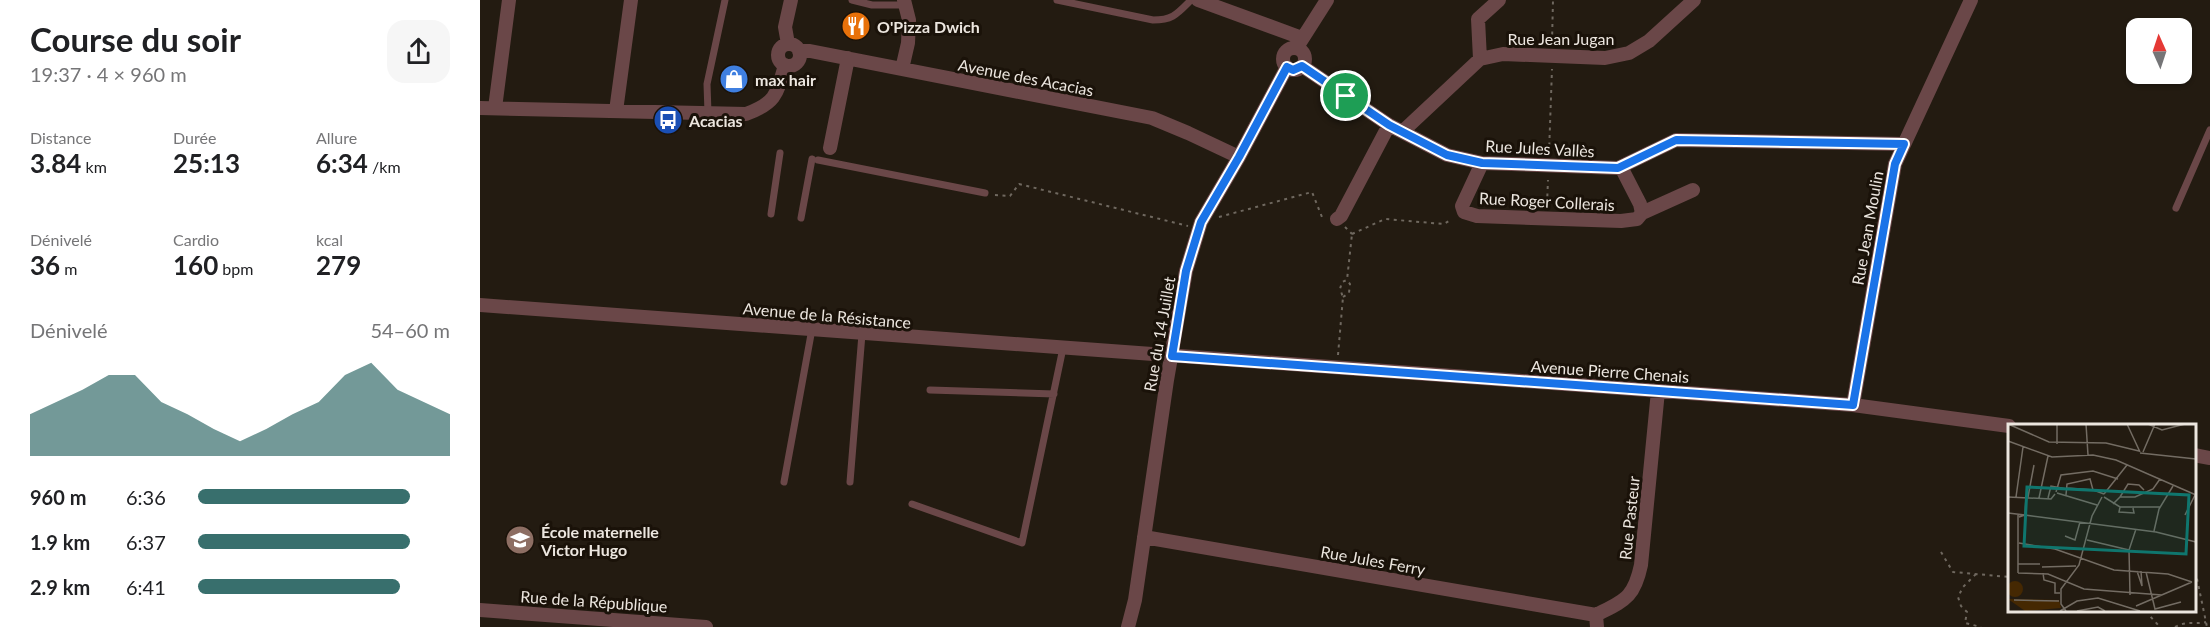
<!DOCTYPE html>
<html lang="fr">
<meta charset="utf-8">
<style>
body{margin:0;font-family:Lato,sans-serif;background:#f6f6f6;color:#202124;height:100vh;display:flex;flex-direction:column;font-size:22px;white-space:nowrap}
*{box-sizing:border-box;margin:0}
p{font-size:20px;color:#757577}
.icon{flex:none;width:33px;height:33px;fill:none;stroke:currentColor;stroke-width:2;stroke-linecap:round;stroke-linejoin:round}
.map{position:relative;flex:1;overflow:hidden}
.details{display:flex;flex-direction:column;background:#fff;width:480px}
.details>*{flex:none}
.needle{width:39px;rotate:357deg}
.fabs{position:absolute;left:1646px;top:18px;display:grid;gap:12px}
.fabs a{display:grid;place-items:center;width:66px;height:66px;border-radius:12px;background:#fff;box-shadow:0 2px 4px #0004;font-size:30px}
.pin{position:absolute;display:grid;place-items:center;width:51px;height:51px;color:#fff;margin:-26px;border:3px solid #fff;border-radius:50%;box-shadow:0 2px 6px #0007}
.round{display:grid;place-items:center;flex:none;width:63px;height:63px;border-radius:18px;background:#f6f6f6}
.summary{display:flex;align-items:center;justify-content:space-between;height:102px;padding:0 30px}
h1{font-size:33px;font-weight:700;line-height:45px}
.stats{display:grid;grid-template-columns:repeat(3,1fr);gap:9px;height:102px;padding:6px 30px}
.stats div{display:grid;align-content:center}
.stats b{font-size:26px;font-weight:700}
.stats small{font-size:16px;font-weight:400}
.stats p{font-size:16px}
.chart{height:168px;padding:12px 30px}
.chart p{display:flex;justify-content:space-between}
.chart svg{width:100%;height:108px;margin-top:6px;fill:#386f6d;opacity:.7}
ul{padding:0 30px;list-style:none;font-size:20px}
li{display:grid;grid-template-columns:96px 72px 1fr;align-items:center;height:45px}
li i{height:15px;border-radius:8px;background:#386f6d}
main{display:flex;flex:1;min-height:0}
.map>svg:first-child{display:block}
</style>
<main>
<section class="details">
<div class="summary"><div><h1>Course du soir</h1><p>19:37 · 4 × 960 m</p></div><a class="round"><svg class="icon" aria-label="share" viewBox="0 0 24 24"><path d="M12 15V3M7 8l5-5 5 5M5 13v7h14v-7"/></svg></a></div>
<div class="stats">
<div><p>Distance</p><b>3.84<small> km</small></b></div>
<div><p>Durée</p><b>25:13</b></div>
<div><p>Allure</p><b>6:34<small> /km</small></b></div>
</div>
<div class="stats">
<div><p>Dénivelé</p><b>36<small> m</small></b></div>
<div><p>Cardio</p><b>160<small> bpm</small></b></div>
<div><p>kcal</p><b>279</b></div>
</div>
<div class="chart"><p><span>Dénivelé</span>54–60 m</p>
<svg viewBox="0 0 160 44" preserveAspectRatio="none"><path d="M0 44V27L10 22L20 17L30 11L40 11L50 22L60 27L70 33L80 38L90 33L100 27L110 22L120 11L130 6L140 17L150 22L160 27V44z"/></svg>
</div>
<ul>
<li><b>960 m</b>6:36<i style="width:84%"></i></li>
<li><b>1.9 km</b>6:37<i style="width:84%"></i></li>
<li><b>2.9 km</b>6:41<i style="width:80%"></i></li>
</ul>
</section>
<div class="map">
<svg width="1730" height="627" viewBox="0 0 1730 627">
<rect width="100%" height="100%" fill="#231b11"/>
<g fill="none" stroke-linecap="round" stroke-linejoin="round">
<path stroke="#6f685f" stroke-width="2" stroke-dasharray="3 4.5" stroke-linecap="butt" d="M1072,42l1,-42
M1069,153l3,-84
M515,195l15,1 9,-12 169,42
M1067,204l1,-24
M739,217l93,-25 10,25 3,1
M865,227l7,7
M872,234l33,-15 59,5 8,-5
M863,297l6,-4 1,-9 -3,-4
M858,355l5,-58 -3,-8 2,-7 5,-2 5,-46
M1461,552l12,20 56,5
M1714,564l13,63
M1496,574l-13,13 -5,10 3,9 6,6 -2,11 16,4
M1669,610v5l11,12
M1695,627c13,-7 19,-2 31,-5"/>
<path stroke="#6a4748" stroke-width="7" d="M372,0l20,5h32
M577,0l96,20c20,0 24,-6 38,-20
M228,113l-1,-29 18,-84
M338,160l167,33
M1696,208l34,-78
M291,214l9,-61
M321,218l11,-59
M450,390l124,4
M304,482l28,-153
M370,482l12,-148
M432,504l110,39 41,-195"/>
<path stroke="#6a4748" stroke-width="14" d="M718,0l104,38
M308,44l-3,-17 6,-27
M819,44l28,-44
M298 55a11 11 0 1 1 22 0a11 11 0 1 1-22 0Z
M803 59a11 11 0 1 1 22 0a11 11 0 1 1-22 0Z
M319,51h11l342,67 36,15 51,24
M1000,59l-2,-40 21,-19
M822,66l87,59 58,30 35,8 136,5 58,-28 228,4
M422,69l6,-26 1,-23 -5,-20
M0,108l266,6c30,-11 31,-20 39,-49
M15,108l14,-108
M136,111l15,-111
M922,132l78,-73 23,-5 102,4 24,-5 20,-12 45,-41
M350,148l18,-90
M1002,163l-20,43 2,6 13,4 144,5 16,-2 5,-6 -2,-9 -19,-37
M1162,213l51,-23
M857,219l4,-3 48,-91
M0,305l1373,100 156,21
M1373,405l42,-241 76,-164
M1714,455l16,3
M664,537l452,78
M0,610l226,17
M648,627l7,-27 32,-220 19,-109 15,-49 38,-65 48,-90
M1117,627l-1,-12c29,-15 38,-17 45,-50l17,-174"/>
</g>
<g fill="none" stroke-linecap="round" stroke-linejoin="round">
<g stroke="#fff" stroke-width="12">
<path id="route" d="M822,66l87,59 58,30 35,8 136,5 58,-28 228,4 -9,20 -42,241 -681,-49 14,-85 15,-49 38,-65 48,-90 6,3z"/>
</g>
<use href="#route" stroke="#1a73e8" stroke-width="8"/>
</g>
<defs>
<g id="restaurant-disc" transform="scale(1.5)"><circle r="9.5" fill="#e8710a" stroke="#1a1209"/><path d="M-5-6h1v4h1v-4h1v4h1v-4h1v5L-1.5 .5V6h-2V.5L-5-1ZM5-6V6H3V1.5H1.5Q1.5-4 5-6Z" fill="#fff"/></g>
<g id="shop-disc" transform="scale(1.5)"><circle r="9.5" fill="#3f7fe0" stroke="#1a1209"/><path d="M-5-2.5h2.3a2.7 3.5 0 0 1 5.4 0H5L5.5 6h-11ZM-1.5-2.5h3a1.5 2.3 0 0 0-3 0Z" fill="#fff"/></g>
<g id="bus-disc" transform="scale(1.5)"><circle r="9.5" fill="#1a4fb4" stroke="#1a1209"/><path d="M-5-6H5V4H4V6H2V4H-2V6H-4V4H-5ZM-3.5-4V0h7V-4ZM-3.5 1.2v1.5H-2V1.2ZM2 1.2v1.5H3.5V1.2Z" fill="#fff"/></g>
<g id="school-disc" transform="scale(1.5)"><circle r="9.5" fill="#8d6e63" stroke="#1a1209"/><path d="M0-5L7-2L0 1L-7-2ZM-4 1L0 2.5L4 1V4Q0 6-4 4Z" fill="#fff"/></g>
</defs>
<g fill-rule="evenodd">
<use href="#restaurant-disc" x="376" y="26"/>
<use href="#shop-disc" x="254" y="79"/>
<use href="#bus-disc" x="188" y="120"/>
<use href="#school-disc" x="40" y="540"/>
</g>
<g text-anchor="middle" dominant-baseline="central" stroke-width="6" stroke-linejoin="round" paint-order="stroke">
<g font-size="16" font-weight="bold" fill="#ece6df" stroke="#1a1209" text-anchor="start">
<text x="397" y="26">O'Pizza Dwich</text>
<text x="275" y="79">max hair</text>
<text x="209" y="120">Acacias</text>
<text x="61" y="531">École maternelle<tspan x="61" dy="18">Victor Hugo</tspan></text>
</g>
<g font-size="16" fill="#ece6df" stroke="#1a1209">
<text x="1081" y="38">Rue Jean Jugan</text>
<text transform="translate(546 77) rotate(11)">Avenue des Acacias</text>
<text transform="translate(1060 148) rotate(3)">Rue Jules Vallès</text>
<text transform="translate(1067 201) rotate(3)">Rue Roger Collerais</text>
<text transform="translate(1387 228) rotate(-80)">Rue Jean Moulin</text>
<text transform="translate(347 315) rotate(5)">Avenue de la Résistance</text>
<text transform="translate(679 334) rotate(-80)">Rue du 14 Juillet</text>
<text transform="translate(1130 371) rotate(4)">Avenue Pierre Chenais</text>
<text transform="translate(1149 518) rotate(-84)">Rue Pasteur</text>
<text transform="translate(893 560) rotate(10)">Rue Jules Ferry</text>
<text transform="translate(114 601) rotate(4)">Rue de la République</text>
</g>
</g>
<g transform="translate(1528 424)">
<rect width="188" height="188" fill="#231b11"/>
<path d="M-1 165a8 8 0 1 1 16 0a8 8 0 1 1-16 0ZM0,175l51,1 2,8 -36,3z" fill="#452802"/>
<path fill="none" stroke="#736c63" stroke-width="1.5" d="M0,0l41,18 57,1 33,8M78,0l2,31M119,0l13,28M140,0l14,6 23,-6M0,17l44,16 41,-2 23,5 80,35M49,20v-20M135,28l12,-28M132,29l56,6M59,64l27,2M48,68l5,-17 32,-4 25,8M49,69l40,12M96,70l23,-29M58,71l1,-11 23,-5 3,11 11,4M0,73l43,2 4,-5M8,73l7,-50M18,73l-1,18 131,17 40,10M20,73l6,-32M96,73l16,10h40M112,73l8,-13 11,1 5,5M31,74l9,-42M40,74l3,-12 16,3M105,80l7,-7h15l18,-8 7,-10M112,83l-1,5 15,1 -1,-5M0,89l17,2 -6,2M10,90v59M177,91l10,-20M146,107l5,-22 14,-23M57,112l10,4 5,-18M79,116l42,10M11,119l36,6 59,21 54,4 24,8M10,140h22M34,143l34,-1M129,147l5,15 -1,-15M138,148l9,37 26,-7M10,149l30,1 36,15 78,6M35,149l1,7 11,3v10h5M122,171l-1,-45 7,-21M6,176l45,1M128,182l56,-24M52,187l17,-10 21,-3 42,13M58,187l-5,-7v-15l18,-24 13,-49 10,-19M69,187l21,-4 7,4"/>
<path fill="#0f766e" fill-opacity="0.15" stroke="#0f766e" stroke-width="3" d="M19,63l162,8 -3,59 -162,-8z"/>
<rect width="188" height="188" fill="none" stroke="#ece6df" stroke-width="3"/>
</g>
</svg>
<div class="fabs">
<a><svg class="needle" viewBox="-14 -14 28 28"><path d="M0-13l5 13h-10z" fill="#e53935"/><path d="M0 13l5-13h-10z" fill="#757577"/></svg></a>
</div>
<div class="pin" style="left:866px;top:96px;background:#1e9e55"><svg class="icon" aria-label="arrive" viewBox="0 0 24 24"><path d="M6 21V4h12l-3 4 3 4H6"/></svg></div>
</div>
</main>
